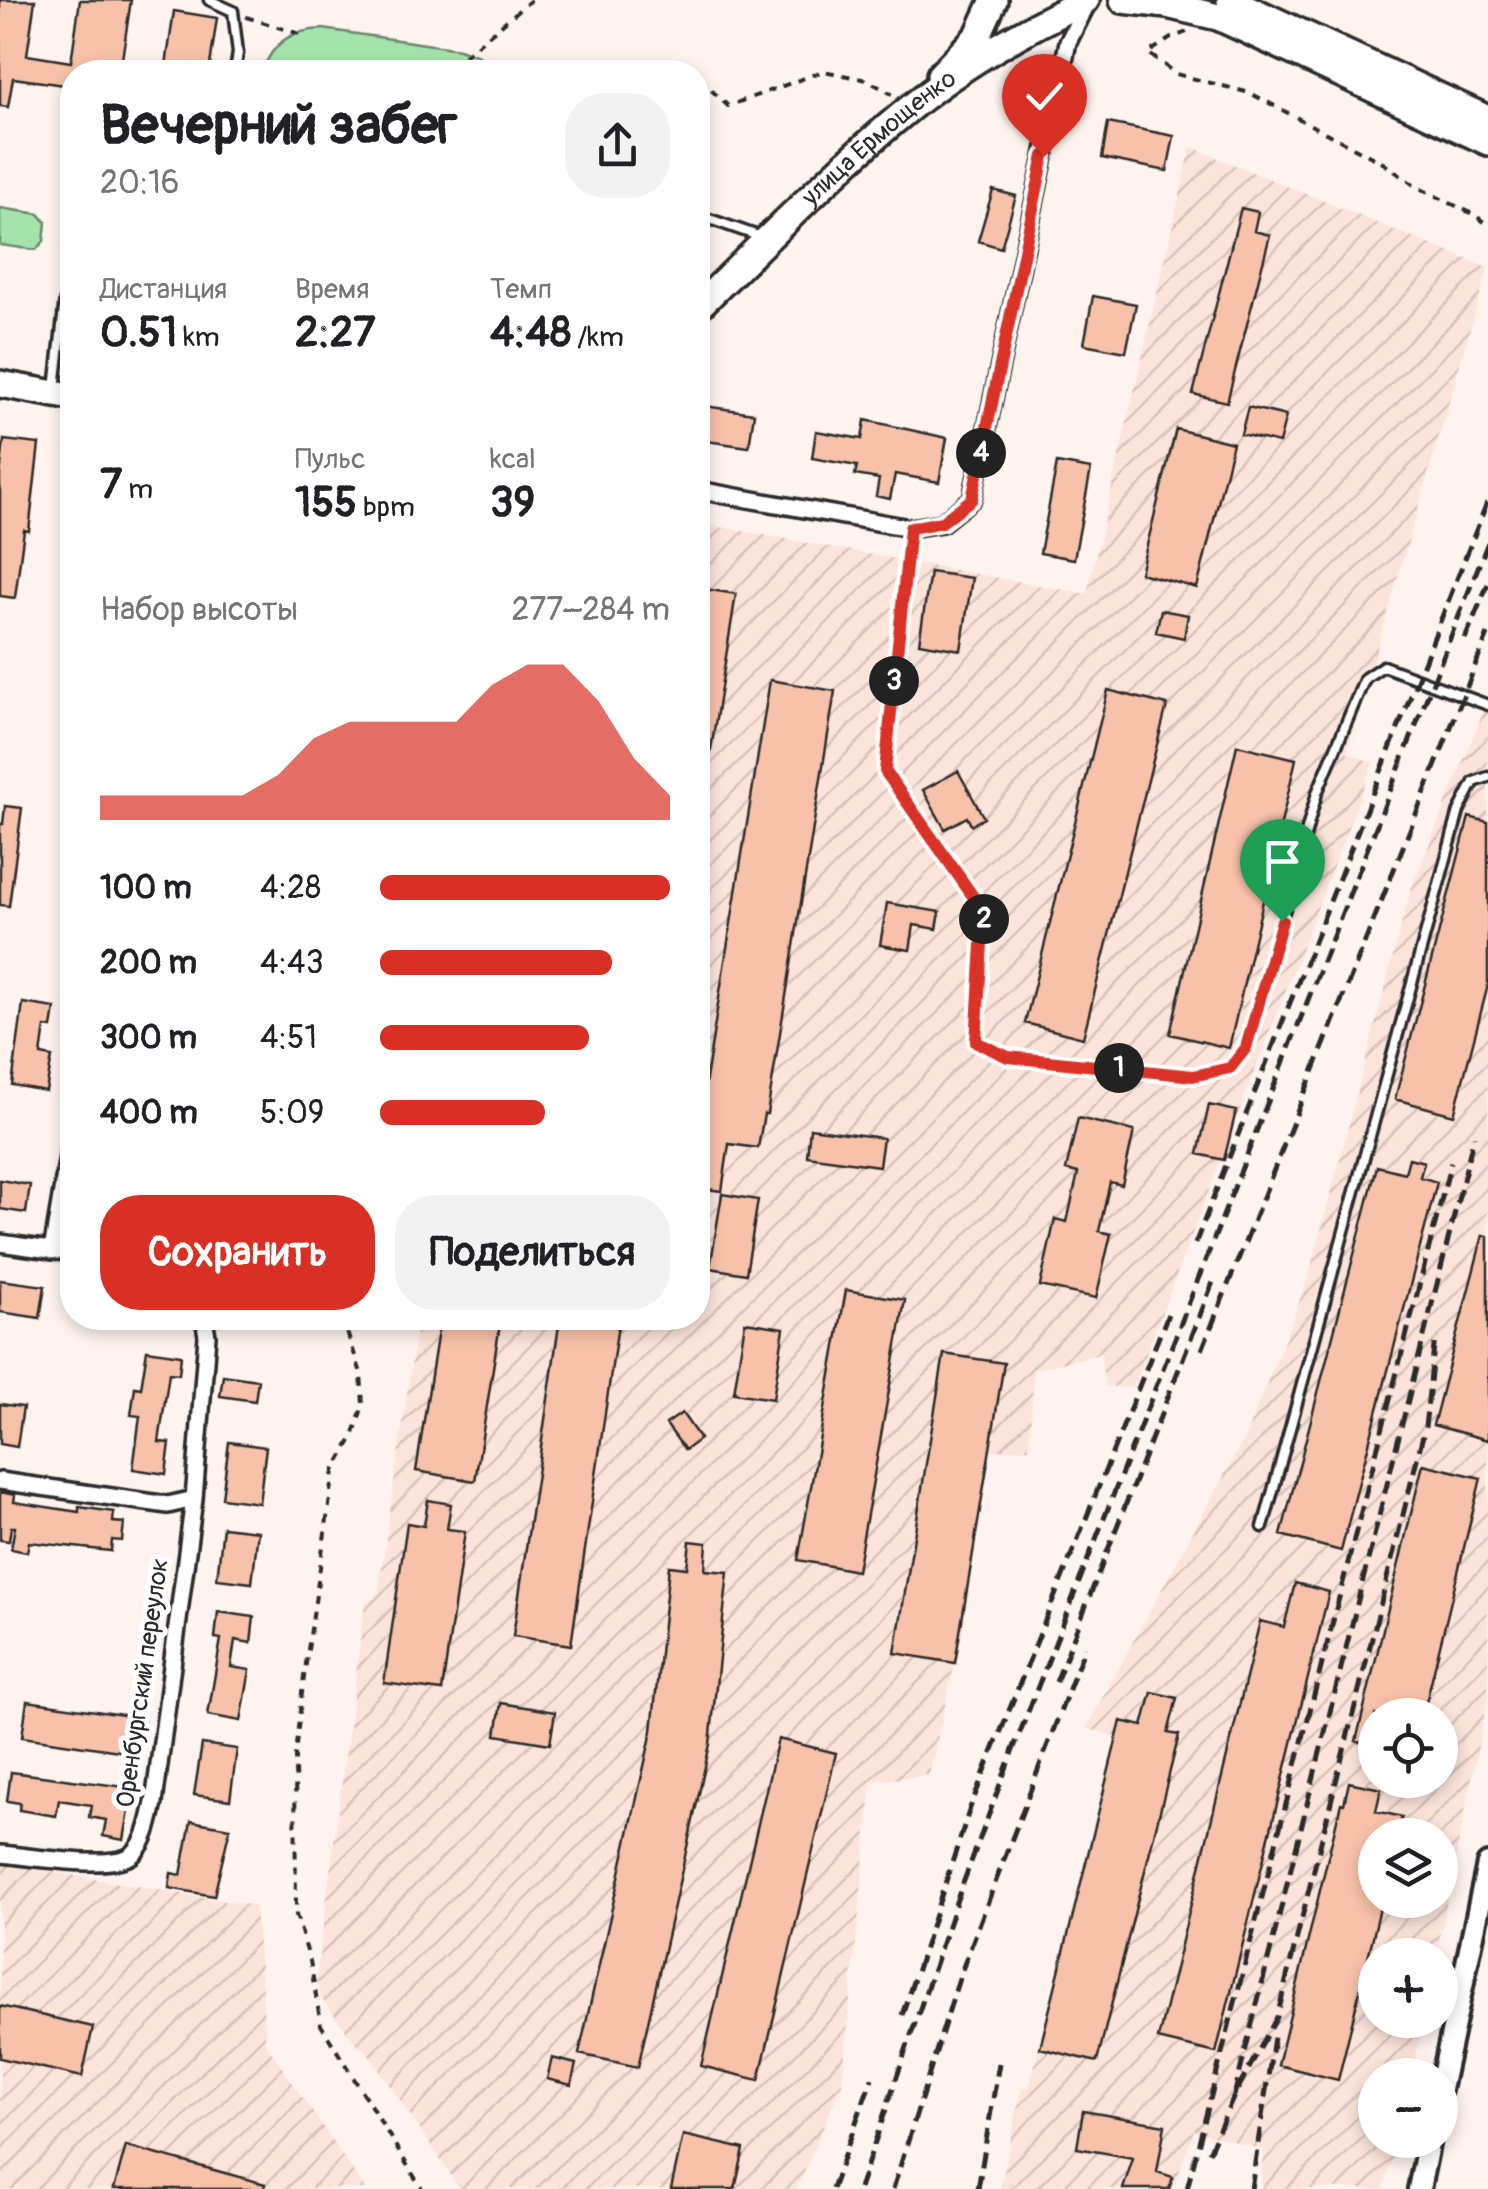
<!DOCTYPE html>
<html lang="ru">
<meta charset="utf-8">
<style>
body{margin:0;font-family:Pangolin,sans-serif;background:#f2f2f2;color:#202124;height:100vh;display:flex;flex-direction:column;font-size:38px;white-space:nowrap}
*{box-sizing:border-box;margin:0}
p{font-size:32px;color:#757577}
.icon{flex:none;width:55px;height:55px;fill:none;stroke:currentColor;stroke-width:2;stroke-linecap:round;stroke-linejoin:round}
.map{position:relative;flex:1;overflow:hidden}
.side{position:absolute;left:60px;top:60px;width:650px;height:1270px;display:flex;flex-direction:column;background:#fff;border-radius:40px;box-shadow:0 5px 15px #0003}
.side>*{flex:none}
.fabs{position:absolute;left:1358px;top:1698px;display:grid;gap:20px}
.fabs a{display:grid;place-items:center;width:100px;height:100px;border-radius:50%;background:#fff;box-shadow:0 5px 15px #0003;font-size:50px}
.pin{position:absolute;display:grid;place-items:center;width:85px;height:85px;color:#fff;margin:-102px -42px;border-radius:50% 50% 50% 0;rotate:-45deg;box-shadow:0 0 10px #0007}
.pin .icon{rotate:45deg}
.km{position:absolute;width:50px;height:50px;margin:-25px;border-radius:50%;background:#222;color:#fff;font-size:28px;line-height:50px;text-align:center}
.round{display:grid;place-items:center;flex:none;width:105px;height:105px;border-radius:40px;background:#f2f2f2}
.overview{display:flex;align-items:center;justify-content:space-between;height:170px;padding:0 40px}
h1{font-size:55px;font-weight:700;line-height:75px}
.stats{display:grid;grid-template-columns:repeat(3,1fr);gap:15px;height:170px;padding:10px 40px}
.stats div{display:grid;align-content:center}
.stats b{font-size:42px;font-weight:700}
.stats small{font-size:28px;font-weight:400}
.stats p{font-size:28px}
.chart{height:280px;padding:20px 40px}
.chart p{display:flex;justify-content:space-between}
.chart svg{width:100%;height:180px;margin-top:10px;fill:#d93025;opacity:.7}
.button{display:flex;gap:20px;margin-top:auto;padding:20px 40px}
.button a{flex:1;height:115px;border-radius:40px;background:#d93025;color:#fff;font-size:40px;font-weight:700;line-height:115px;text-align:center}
.button a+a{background:#f2f2f2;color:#202124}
ul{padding:0 40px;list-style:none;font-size:32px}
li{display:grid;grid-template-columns:160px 120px 1fr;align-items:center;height:75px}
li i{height:25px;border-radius:12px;background:#d93025}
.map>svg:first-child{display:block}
</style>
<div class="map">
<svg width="1488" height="2189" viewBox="0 0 1488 2189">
<defs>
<pattern id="industrial-furrows" width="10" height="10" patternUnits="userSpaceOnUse" patternTransform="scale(2.5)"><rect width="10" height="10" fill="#fce4da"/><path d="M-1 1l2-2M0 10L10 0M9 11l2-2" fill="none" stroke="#d8c4bb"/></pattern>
</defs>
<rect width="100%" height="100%" fill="#fef3ee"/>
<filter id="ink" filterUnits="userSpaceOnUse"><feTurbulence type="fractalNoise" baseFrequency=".01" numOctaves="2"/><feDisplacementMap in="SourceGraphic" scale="20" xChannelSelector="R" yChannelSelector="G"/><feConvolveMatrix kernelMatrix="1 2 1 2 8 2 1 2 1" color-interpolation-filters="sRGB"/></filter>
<g filter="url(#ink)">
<path fill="url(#industrial-furrows)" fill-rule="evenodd" d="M1191,147l297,121 -141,484 26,11 -240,625 -28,-2 -5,-32 -66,15 -5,79 -39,3 -35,212 -26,112 -57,6 -30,302 -45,106h-337l-94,-139 -7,-3 -38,-49 -5,-17 49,-377 13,-11 40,-275h280v-795l389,71z
M1488,700v998l-52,257h-61v65h48l-11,55h-37v65h23l-15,49h-122l2,-39 -69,-20 -21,59h-173l22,-102 7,1 88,-351 -31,-9 159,-291 41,-101 23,-60 101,-384zM1375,1715h65v65h-65zM1375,1835h65v65h-65z
M0,1863l255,43 11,138 99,145h-365z"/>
<path fill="#a4e4ac" stroke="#68886c" stroke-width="2.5" d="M323,29l136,20 20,7 17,16h-234c11,-30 29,-42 61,-43z
M0,208l39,6 7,8 -2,19 -8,9 -36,-5z"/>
<path fill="#f8c2aa" stroke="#2b2b2b" stroke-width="2.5" d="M0,0h35l-8,55 44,7 9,-62h51l-11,72h-48v14l-59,-8 -5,29 -8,-1z
M174,11l43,7 -8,54h-44z
M1108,123l66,13 -7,35 -65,-13z
M993,190l23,6 -15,52 -23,-7z
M1241,208l17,4 -4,19 16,4 -43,167 -34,-8z
M1093,296l43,8 -10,48 -42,-8z
M704,406l50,7 -5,34 -50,-7z
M1248,407l38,9 -7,27 -38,-9z
M865,420l82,18 -8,44 -44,-8 -5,25 -14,-3 3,-17 -24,-4 2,-9 -45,-8 4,-27 46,8z
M1176,429l57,14 -36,145 -57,-15z
M4,440l35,4 -10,87 -5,-1 -9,68 -15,-2v-121z
M1057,463l34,6 -17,90 -34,-6z
M930,572l42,6 -11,72 -42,-7z
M698,588l38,6 -30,187 -8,-1z
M1161,610l27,5 -4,23 -28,-6z
M770,680l65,11 -68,423h-3l-6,34 -29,-4 -7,47 -24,-3 4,-49h-4v-29h3z
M1108,690l59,15 -84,333 -58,-15z
M1237,745l59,14 -67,289 -59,-14z
M958,771l26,47 -13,7 -4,-8 -22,12 -22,-39z
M5,806l17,2 -13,98 -9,-1v-81h3z
M1469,817l19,5v163l-34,130 -59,-16z
M887,903l53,9 -3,17 -23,-4 -4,25 -30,-5z
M23,1003l32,5 -3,20 -7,-1 -4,28 11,2 -6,34 -34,-6z
M1209,1105l27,6 -12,49 -26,-6z
M1078,1118l56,13 -12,54 -12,-3 -11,49 12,3 -15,64 -56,-12 15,-67 12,3 11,-49 -12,-3z
M810,1128l73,10 -4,28 -72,-10z
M1409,1158l15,4 -4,15 17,5 -96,369 -60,-16 96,-369 28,7z
M0,1180l30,5 -4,28 -26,-4z
M722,1194l36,6 -12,74 -36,-6z
M1483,1235l5,1v204l-55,-15z
M0,1280l45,6 -5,32 -40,-6z
M846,1290l59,10 -48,271 -59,-11z
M440,1318h61l-26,163 -59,-10z
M560,1318h59l-48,327 -58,-9z
M745,1322l39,6 -11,71 -39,-6z
M147,1350l34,5 -2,19 -10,-1 -10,69 11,1 -4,31 -33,-5 7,-53 -9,-1 4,-28 6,1z
M944,1354l60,9 -49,300 -60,-10z
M223,1375l35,5 -3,21 -35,-5z
M0,1404l23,3 -6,40 -17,-3z
M682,1413l18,26 -15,11 -19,-26z
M229,1442l37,5 -7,56 -37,-5z
M1423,1464l58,14 -58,237h-48v31l-19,-5z
M0,1492l15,3 -1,7 65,10v-5l35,5 -1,10 11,1 -2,18 -10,-1 -1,11 -82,-9 -2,10 -16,-3 4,-22h-4l-2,14 -9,-1z
M428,1500l23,4 -4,25 18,2 -23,160 -58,-8 23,-160 17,3z
M223,1527l35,4 -6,52 -35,-4z
M690,1541l17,2 -2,27 23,2 -18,172 -72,323 -59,-13 73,-323 17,-165 18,2z
M1295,1583l34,9 -113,461 -58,-14 102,-418 24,6z
M218,1612l36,5 -3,26 -16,-3 -4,27 19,3 -9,51 -33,-6 13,-76 -6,-1z
M1152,1692l25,6 -9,35 11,2 -82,327 -57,-14 81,-327 22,5z
M27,1701l117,17 -4,36 -118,-17z
M501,1703l54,9 -5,32 -54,-9z
M778,1739l58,14 -77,327 -58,-14z
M202,1744l35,5 -7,51 -36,-5z
M11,1772l122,16 -9,52 -21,-4 3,-16 -17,-3 2,-12 -32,-5 -3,16 -37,-6 1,-7 -13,-2z
M1349,1782l32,7 -5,22 26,6 -5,18h-22v65h7l-44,180 -60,-15 63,-262 3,1z
M191,1821l39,7 -16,68 -45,-8 2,-15 10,2z
M0,2006l93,21 -11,50 -82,-19z
M552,2058l24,6 -5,21 -24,-6z
M1083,2111l82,14 -8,47 16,5 -4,12h-46l10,-31 -56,-10z
M683,2135l61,14 -9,40h-64z
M126,2146l139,38 -1,5h-150z"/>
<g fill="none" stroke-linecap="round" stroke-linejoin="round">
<g stroke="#2b2b2b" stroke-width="15">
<path id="service" d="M209,0l24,11 5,42 -3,19
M698,215l66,23
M55,389l10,-90
M910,528l-25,243 99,141 -8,130 32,15 185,19 37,-8 16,-20 71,-255 48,-115 18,-12 105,39
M1263,1527l196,-716 15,-29 14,-5"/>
</g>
<g stroke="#2b2b2b" stroke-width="22">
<path id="minor" d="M698,490l212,38 32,-5 30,-24 96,-457 21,-42
M0,1243l72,10
M52,1251l20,-119
M0,1481l168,24 26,-6
M0,1854c28,2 114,17 133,0 14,-13 17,-34 21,-51l40,-304 13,-163 -3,-18"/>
</g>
<g stroke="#2b2b2b" stroke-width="28">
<path id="tertiary" d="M1440,2090l48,-226
M1419,2189l10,-49"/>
</g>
<g stroke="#2b2b2b" stroke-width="32">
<g id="trunk">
<path d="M1123,0l44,5 51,12 270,125"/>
<path d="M1230,0l258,119"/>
<path d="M940,75l38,-40 16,-35"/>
<path id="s1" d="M698,307c69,-67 137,-138 212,-199 51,-42 116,-79 176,-108"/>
<path d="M0,384l72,13"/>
</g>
</g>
<path stroke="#2b2b2b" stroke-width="4" stroke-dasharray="8 8" stroke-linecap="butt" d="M246,17l57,18
M1187,32l-16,6 -23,15 28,21 74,19 133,70 34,24 58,28 13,10
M464,56l67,-56
M482,65l65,7
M698,85l7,-1 23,22 96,-35 43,9 25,14
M342,1318l19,55 2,32 -10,32 -19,34 -31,213 -8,70 1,161 14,46 11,64 101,164"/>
<use href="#service" stroke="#fff" stroke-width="8"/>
<use href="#minor" stroke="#fff" stroke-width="15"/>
<use href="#tertiary" stroke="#fff" stroke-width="20"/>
<use href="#trunk" stroke="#fff" stroke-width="25"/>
<path stroke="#2b2b2b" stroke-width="5" stroke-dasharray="15 8" stroke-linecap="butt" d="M1465,639l23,-55
M1195,1244l293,-744
M1202,1350l286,-716
M1056,1682l157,-400
M902,2015l68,-207 198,-494
M1234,2096l240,-960
M1209,2152l25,-56 43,-79 148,-590 10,-89
M832,2189l40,-111
M859,2189l97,-287 57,-152 475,-1208
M893,2189l67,-214 125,-328
M978,2189l21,-126
M1187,2189l264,-1027
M1251,2189l24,-158"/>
</g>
</g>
<g fill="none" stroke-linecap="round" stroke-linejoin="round" filter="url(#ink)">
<g stroke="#fff" stroke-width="20">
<path id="route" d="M1044,156l-72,343 -30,23 -32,6 -25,243 99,141 -8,130 32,15 185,19 37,-8 16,-20 36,-127"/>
</g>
<use href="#route" stroke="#d93025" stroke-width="12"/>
</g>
<g text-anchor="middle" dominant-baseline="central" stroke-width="10" stroke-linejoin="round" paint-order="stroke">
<g font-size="25" fill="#2b2b2b" stroke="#fff">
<text stroke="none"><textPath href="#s1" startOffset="248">улица Ермощенко</textPath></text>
<text transform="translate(143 1683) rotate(-82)">Оренбургский переулок</text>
</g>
</g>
</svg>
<div class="fabs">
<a><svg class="icon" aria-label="locate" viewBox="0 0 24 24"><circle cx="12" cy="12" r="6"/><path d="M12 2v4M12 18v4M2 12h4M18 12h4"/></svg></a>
<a><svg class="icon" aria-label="layers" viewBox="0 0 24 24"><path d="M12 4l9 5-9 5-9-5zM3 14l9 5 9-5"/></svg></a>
<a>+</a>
<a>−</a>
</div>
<div class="pin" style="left:1282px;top:921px;background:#1e9e55"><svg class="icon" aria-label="arrive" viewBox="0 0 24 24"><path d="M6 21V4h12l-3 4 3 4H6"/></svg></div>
<div class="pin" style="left:1044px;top:156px;background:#d93025"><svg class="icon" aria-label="check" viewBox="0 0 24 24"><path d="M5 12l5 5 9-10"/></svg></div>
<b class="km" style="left:1119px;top:1068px">1</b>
<b class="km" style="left:984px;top:919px">2</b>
<b class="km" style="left:894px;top:681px">3</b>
<b class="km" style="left:981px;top:453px">4</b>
<section class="side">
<div class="overview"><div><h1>Вечерний забег</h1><p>20:16</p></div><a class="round"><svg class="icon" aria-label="share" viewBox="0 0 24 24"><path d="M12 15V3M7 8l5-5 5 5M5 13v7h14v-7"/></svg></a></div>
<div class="stats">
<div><p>Дистанция</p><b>0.51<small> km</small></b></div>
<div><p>Время</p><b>2:27</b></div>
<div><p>Темп</p><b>4:48<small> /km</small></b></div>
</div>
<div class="stats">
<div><b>7<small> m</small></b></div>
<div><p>Пульс</p><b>155<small> bpm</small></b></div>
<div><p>kcal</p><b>39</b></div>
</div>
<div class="chart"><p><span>Набор высоты</span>277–284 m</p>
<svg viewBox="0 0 160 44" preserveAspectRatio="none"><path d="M0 44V38L10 38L20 38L30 38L40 38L50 33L60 24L70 20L80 20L90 20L100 20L110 11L120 6L130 6L140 15L150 29L160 38V44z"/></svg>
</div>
<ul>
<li><b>100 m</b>4:28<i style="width:100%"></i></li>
<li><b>200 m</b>4:43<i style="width:80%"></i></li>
<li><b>300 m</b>4:51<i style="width:72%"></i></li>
<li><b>400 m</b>5:09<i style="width:57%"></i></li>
</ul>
<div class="button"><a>Сохранить</a><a>Поделиться</a></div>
</section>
</div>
